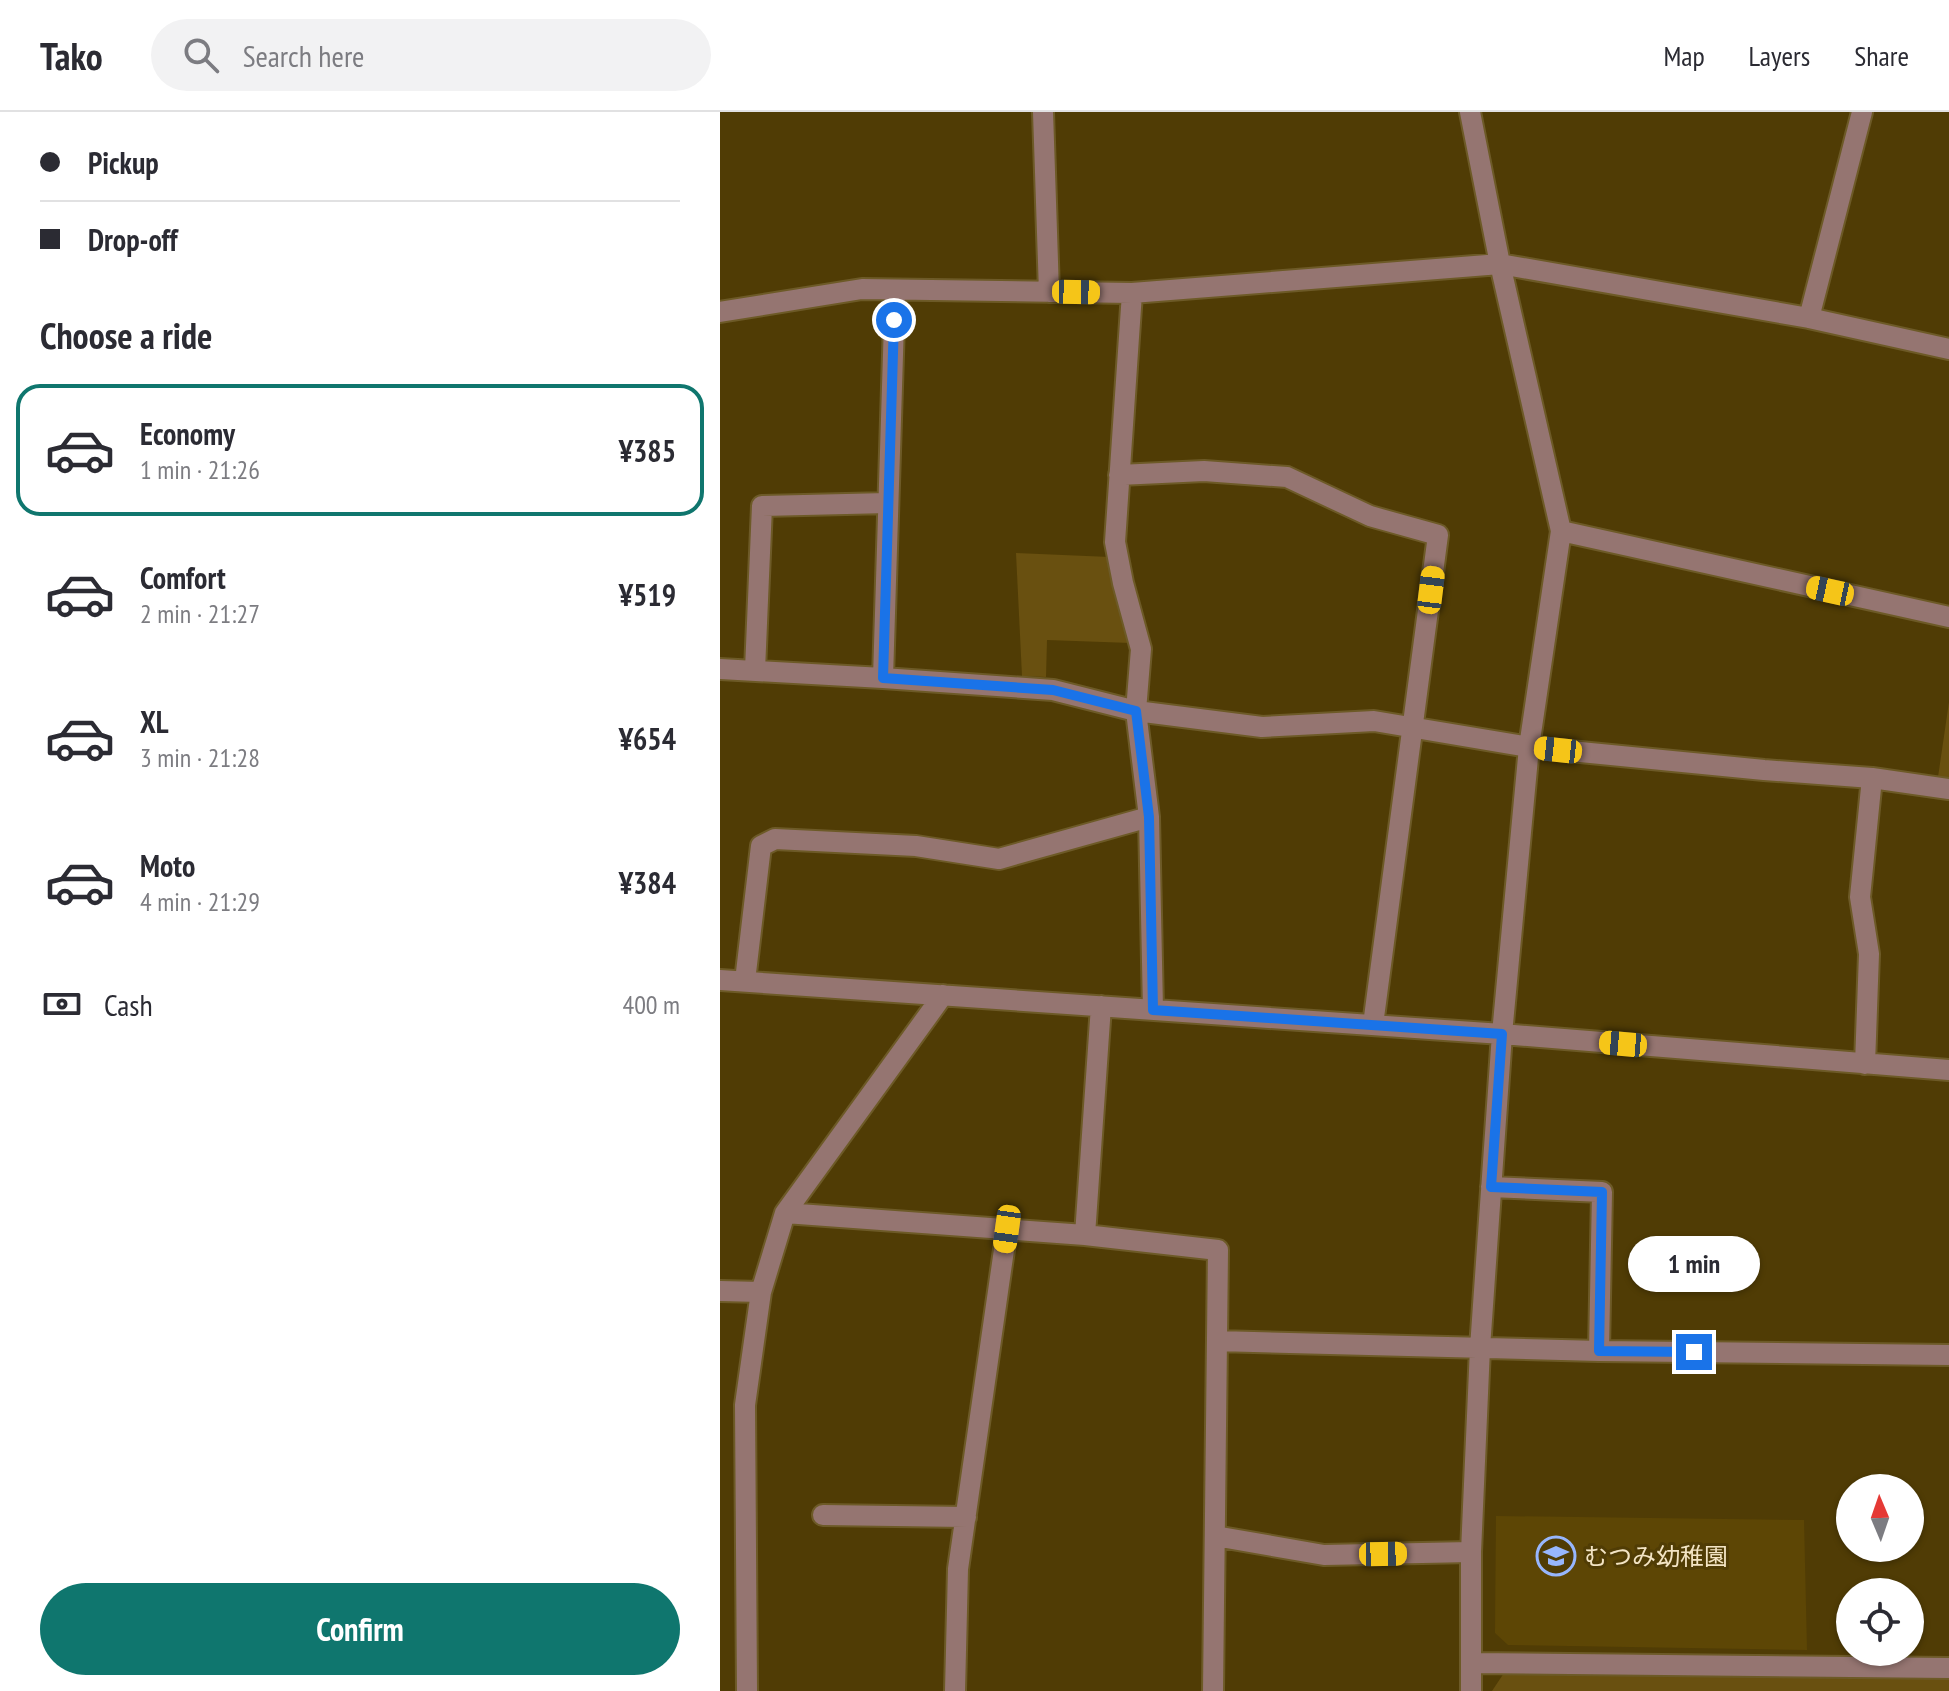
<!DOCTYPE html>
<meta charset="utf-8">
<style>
body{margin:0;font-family:"PT Sans Narrow","Noto Sans JP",sans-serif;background:#f2f2f3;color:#2b2b33;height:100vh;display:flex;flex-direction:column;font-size:30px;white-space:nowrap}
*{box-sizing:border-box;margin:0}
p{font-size:26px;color:#7c7c81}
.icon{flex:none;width:44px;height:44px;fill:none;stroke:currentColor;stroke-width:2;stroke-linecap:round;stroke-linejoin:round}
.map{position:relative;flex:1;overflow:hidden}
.sheet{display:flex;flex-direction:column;background:#fff;width:720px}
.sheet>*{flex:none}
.guide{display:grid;align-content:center;height:176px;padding:0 40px;background:#fff}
.needle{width:52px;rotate:358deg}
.fabs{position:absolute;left:1116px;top:1362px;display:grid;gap:16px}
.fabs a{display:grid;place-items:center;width:88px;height:88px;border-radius:50%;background:#fff;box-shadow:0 2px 6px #0004;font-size:40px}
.end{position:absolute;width:36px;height:36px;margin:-18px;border:10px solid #1a73e8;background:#fff;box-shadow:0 0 0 4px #fff}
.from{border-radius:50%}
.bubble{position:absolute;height:56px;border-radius:28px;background:#fff;box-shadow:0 2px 6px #0004;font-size:26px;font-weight:700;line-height:56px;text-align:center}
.car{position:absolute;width:24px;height:48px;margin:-24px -12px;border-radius:10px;box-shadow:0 0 6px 2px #0007;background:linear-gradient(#f5c518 24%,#345 0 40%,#f5c518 0 76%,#345 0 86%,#f5c518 0)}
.guide b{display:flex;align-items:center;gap:28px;height:76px;font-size:30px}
.guide b+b{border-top:2px solid #e1e1e2}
.guide i{width:20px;height:20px;background:#2b2b33}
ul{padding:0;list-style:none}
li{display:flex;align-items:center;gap:24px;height:132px;margin:0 16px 12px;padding:0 24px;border:4px solid transparent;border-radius:24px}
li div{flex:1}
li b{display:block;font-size:30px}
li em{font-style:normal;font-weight:700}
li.on{border-color:#0f766e}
li>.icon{width:72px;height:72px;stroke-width:1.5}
h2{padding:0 40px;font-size:36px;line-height:96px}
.pay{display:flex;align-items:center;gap:20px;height:88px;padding:0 40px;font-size:30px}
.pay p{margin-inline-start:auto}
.action{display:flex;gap:16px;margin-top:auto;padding:16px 40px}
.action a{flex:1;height:92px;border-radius:48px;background:#0f766e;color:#fff;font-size:32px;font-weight:700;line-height:92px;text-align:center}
header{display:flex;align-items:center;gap:48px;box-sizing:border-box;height:112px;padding:0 40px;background:#fff;border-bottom:2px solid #e1e1e2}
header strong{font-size:38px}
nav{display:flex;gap:44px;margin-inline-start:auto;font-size:28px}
.search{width:560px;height:72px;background:#f2f2f3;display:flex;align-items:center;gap:20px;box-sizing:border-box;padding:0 28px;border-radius:44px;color:#7c7c81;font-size:30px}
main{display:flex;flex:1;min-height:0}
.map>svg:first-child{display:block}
.built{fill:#5d4605}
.green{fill:#695010}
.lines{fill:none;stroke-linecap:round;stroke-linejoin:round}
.minor-casing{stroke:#6d5a27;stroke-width:24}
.minor{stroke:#957571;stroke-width:20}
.route{stroke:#1a73e8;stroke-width:10}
.labels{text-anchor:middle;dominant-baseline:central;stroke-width:6;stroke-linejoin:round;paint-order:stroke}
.poi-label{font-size:24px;fill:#f3e4c4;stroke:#503c05;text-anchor:start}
</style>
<header>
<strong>Tako</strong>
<div class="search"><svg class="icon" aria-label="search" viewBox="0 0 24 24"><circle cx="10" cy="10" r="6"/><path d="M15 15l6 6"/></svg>Search here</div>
<nav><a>Map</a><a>Layers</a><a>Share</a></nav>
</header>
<main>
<section class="sheet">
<div class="guide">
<b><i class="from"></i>Pickup</b>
<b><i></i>Drop-off</b>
</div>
<h2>Choose a ride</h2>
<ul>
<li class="on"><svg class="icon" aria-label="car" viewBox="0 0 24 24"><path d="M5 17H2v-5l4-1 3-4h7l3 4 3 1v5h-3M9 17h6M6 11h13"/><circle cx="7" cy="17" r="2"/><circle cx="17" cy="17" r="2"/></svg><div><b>Economy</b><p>1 min · 21:26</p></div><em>¥385</em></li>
<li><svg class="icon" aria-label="car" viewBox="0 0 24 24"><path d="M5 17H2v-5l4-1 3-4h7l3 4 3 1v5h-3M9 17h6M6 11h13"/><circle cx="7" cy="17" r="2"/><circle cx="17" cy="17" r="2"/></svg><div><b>Comfort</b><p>2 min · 21:27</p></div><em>¥519</em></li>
<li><svg class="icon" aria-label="car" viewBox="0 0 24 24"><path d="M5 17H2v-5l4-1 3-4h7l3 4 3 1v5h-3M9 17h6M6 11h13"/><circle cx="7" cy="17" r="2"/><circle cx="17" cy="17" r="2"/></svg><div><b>XL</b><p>3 min · 21:28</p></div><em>¥654</em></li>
<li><svg class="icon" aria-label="car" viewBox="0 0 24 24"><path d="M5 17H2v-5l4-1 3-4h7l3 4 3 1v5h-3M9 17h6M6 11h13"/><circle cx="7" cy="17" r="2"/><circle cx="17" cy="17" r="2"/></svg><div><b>Moto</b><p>4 min · 21:29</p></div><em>¥384</em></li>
</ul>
<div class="pay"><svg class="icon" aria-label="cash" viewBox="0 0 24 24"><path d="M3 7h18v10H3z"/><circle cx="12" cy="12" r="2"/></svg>Cash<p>400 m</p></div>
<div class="action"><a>Confirm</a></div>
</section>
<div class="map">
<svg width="1229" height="1579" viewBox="0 0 1229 1579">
<rect width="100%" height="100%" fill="#503c05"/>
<path class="built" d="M776,1404L1084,1408L1087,1538L788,1533L775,1521Z"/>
<path class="green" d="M296,441L390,445L411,531L327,528L326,565L302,564Z
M1229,590V667L1218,665Z
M784,1561L1229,1567V1579H772Z"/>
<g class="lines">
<defs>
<path id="minor" d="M323,0L329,180
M750,0L780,152L841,419L809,635L782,922L760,1236L751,1440V1579
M412,181L395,430L403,471L421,537L416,599L429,705L433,898
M0,200L142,177L412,181L780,152L1089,206L1229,237
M1089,206L1142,0
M399,363L484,359L567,365L650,404L718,423L653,913
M841,419L1229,505
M0,557L163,566L333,578L416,599L542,615L654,609L809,635L1044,658L1152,666L1229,677
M35,558L42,394L168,391
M163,566L175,178
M0,868L782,922L1229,958
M25,869L41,734L55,727L196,734L279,747L429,705
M1145,952L1149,842L1140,785L1152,666
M771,1075L882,1080L879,1239
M65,1101L365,1123L498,1138L493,1579
M365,1123L381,894
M0,1179L41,1180
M497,1229L879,1239L1229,1243
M103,1403L246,1405
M495,1424L604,1443L751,1440
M752,1551L1229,1556
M27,1579L25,1293L41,1180L65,1101L223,883
M235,1579L238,1457L287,1117"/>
</defs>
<use href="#minor" class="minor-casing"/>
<use href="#minor" class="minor"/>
</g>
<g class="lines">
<path class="route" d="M174,208L163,566L333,578L416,599L429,705L433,898L782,922L771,1075L882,1080L879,1239L974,1240"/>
</g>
<defs>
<symbol id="school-ring" viewBox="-11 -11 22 22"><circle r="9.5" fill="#503c05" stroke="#97b6fd" stroke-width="1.5"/><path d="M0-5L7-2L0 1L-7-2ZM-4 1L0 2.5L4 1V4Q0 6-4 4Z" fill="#97b6fd"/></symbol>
</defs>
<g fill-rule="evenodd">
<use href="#school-ring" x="814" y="1422" width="44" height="44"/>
</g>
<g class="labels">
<g class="poi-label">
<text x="864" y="1444">むつみ幼稚園</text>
</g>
</g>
</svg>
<div class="fabs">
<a><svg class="needle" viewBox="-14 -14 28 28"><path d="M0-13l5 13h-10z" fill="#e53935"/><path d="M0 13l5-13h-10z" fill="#7c7c81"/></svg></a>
<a><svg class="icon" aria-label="locate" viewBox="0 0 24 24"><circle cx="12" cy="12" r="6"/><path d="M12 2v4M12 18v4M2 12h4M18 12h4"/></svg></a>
</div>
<i class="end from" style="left:174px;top:208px"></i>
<i class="end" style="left:974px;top:1240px"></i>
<div class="bubble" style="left:908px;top:1124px;width:132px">1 min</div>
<i class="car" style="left:356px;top:180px;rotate:91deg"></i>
<i class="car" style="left:711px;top:478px;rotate:7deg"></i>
<i class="car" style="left:1110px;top:479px;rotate:282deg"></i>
<i class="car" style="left:838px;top:638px;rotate:276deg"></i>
<i class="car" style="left:903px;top:932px;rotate:275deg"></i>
<i class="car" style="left:287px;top:1117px;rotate:188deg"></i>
<i class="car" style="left:663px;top:1442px;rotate:89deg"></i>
</div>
</main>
